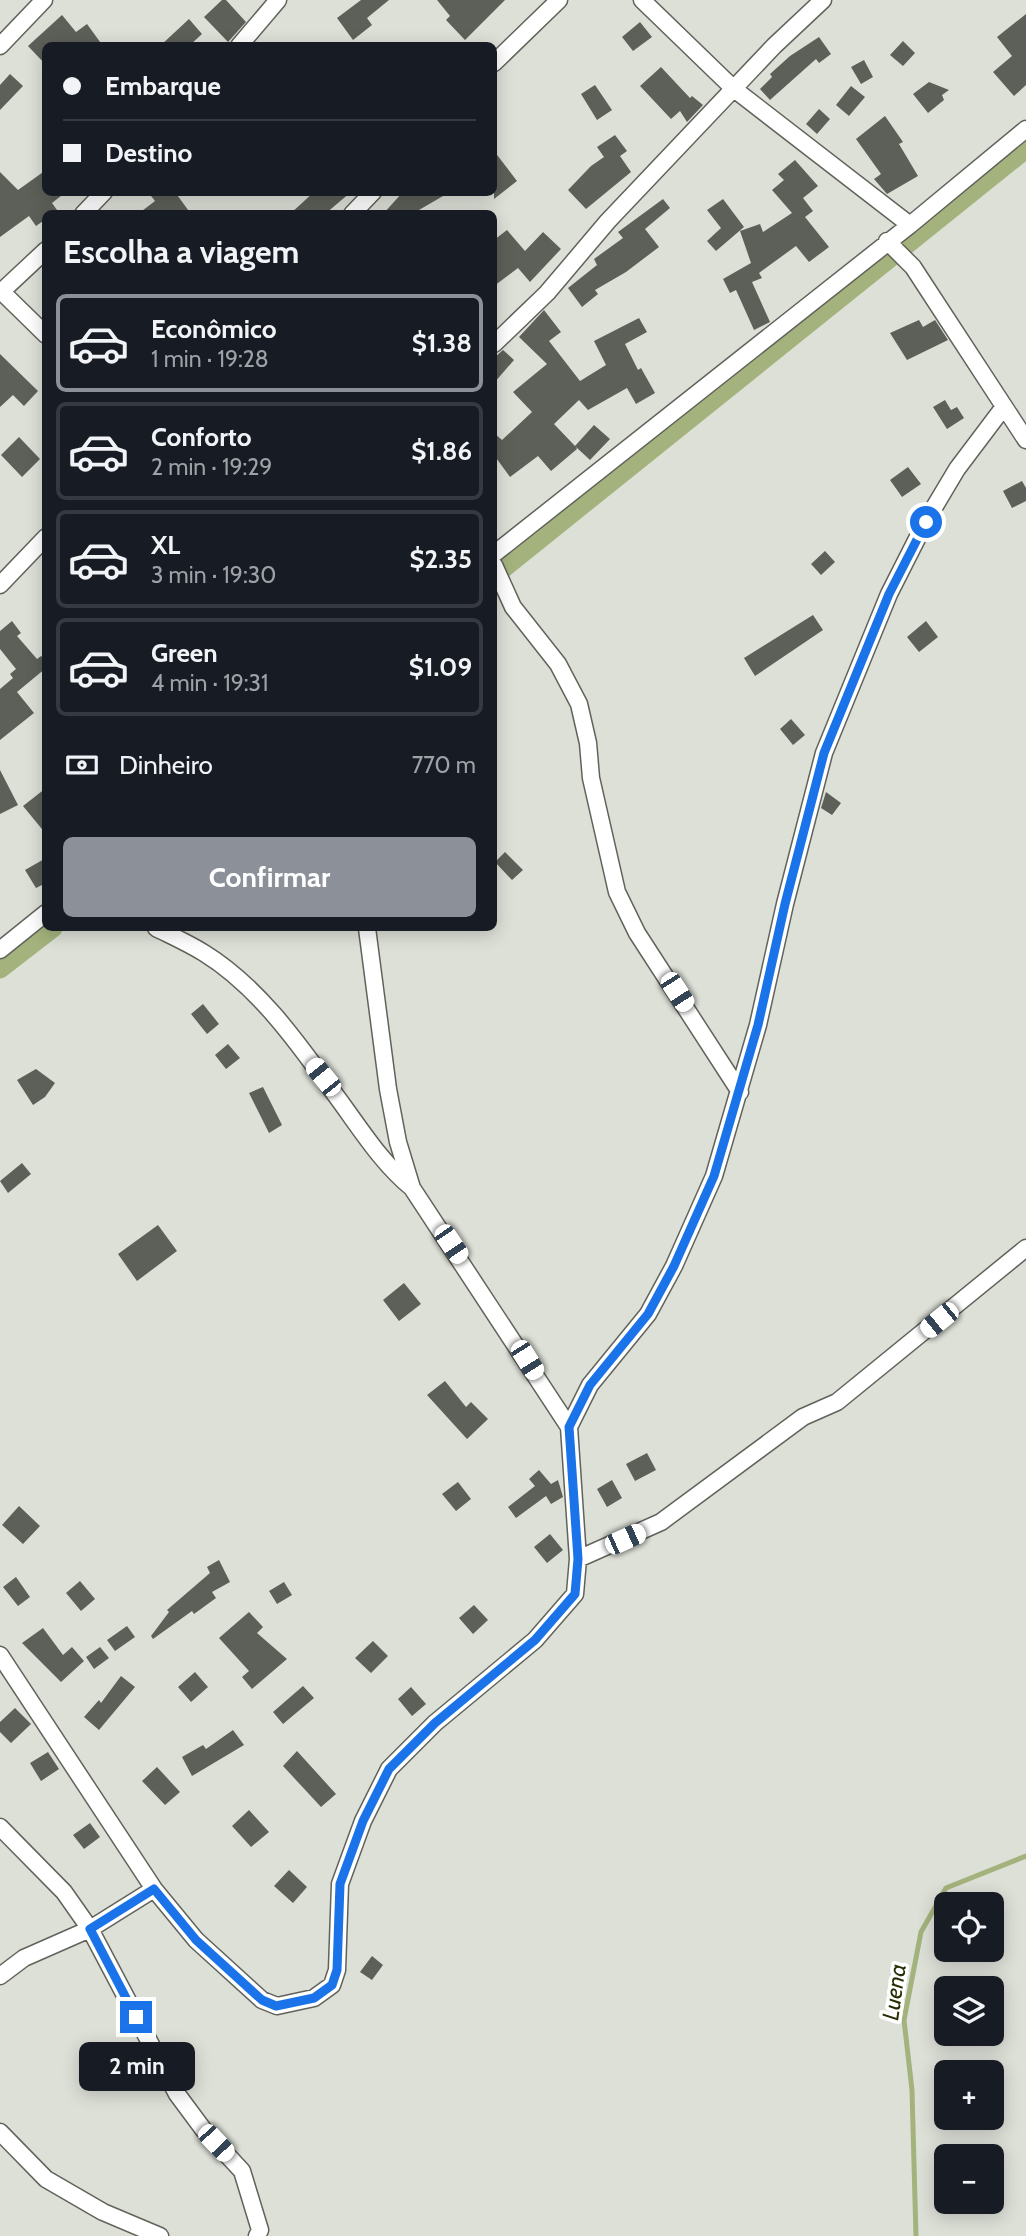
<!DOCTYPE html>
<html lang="pt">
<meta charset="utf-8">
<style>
body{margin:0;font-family:Cabin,sans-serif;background:#242831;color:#f1f3f6;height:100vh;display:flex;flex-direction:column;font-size:26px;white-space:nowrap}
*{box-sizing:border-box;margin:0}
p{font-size:23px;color:#9ea1a6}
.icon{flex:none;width:38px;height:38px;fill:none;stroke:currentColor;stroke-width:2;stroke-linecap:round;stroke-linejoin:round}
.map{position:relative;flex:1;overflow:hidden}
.side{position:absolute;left:42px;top:210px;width:455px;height:721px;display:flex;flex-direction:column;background:#171b24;border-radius:10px;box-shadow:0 4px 18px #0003}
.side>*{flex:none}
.top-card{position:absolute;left:42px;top:42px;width:455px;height:154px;border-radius:10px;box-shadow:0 4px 18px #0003;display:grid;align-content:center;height:154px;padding:0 21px;background:#171b24}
.tools{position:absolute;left:934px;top:1892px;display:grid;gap:14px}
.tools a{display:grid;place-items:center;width:70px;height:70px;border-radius:10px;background:#171b24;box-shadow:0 4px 18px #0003;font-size:35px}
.end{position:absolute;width:32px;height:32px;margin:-16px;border:9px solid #1a73e8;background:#fff;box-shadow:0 0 0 4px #fff}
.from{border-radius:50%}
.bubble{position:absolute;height:49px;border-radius:10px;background:#171b24;box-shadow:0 4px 18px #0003;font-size:23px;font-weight:700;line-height:49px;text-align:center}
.car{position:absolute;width:21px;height:42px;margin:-21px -10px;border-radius:9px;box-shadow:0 0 5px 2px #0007;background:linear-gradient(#fff 24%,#345 0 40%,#fff 0 76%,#345 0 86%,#fff 0)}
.top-card b{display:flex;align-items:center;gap:24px;height:66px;font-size:26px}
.top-card b+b{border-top:2px solid #363941}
.top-card i{width:18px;height:18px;background:#f1f3f6}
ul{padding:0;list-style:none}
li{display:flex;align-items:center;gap:21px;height:98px;margin:0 14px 10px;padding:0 7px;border:4px solid #363941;border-radius:10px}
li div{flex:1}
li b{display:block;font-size:26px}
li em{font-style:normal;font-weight:700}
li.on{border-color:#8c9099}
li>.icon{width:63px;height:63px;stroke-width:1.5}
h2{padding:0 21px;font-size:32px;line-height:84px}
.pay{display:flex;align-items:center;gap:18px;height:77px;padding:0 21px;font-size:26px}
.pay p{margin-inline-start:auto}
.cta{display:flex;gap:14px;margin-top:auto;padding:14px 21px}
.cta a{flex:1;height:80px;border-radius:10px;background:#8c9099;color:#fff;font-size:28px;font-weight:700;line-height:80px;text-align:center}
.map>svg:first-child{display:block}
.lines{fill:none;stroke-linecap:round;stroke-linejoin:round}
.stream{stroke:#a4b37d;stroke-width:5}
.canal{stroke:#a4b37d;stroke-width:19}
.building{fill:#5d6058}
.minor-casing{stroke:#61635b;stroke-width:19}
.minor{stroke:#fff;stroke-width:16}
.route{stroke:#1a73e8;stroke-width:9}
.labels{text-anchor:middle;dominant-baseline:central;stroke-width:7;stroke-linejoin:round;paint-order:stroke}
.water-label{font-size:23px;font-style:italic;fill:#262f04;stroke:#fff}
</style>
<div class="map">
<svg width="1026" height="2236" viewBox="0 0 1026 2236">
<rect width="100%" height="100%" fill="#dde0d7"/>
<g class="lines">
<path class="stream" d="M916,2236L912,2090L904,2020L921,1932L946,1888L1026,1856"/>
<path class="canal" d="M494,576L1026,149
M0,969L53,928"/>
</g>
<path class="building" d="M222,0H226L246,22L228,42L204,17Z
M361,0H389L367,18L372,25L353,40L337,18Z
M437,0H505L465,40L446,20L450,16Z
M1026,14V85L1014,96L993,72L1012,56L997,37Z
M62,15L76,32L87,24L103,46H46V65L28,46Z
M189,19L202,34L189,46H160Z
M640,22L652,37L633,51L622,37Z
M819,37L831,54L819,63L816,59L770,100L760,89L772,77L770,74L790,56Z
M903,41L915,53L903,66L890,55Z
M864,60L873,77L861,84L851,67Z
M661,67L690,98L692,96L703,105L687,122L680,111L671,119L640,86Z
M10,74L23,86L0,110V85Z
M929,82L949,90L942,95L944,100L928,113L913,94Z
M595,85L612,110L597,120L581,94Z
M851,86L865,97L849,116L836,105Z
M819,109L830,119L817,134L806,124Z
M885,116L903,142L899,144L918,176L887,194L874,179L881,174L856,139Z
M615,135L627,151L620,156L631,172L586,209L568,190L591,166L604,157L597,147Z
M494,151L517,181L494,199Z
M795,160L818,186L803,198L813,211L805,217L829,247L809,262L796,246L759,273L762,278L752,282L770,322L754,330L736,290L730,293L723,279L751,263L740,231L760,224L763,232L792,213L772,190L784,180L778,174Z
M46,170V192H66L52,203L57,210L46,214V219L36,226L29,216L0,237V172L18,190Z
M148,192H175L191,214H138L155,201Z
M314,192H351L325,214H290Z
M403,192H450L412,214H383Z
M663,199L670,208L645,229L659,247L626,272L595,290L598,294L582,307L568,288L597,265L594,259L623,238L618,232Z
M723,199L744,227L716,251L707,241L721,228L707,210Z
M507,230L525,251L543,232L561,249L530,282L518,268L494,286V240Z
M544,310L561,332L549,341L580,381L606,365L594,341L639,318L647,332L625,344L638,370L641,368L655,393L636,404L627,388L588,410L579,400L554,424L575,446L594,425L610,439L590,460L576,447L577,449L551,471L538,456L510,477L494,455V433L502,440L532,412L513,392L547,364L519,337Z
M919,320L923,327L935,320L948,340L907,360L890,333Z
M503,350L514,360L494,383V358Z
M0,354L38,391L24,406L13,395L0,407Z
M945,400L951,410L957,407L964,418L947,429L933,407Z
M19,437L40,459L22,477L1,455Z
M908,467L921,484L902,497L890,480Z
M1022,481L1026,488V501L1012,508L1003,491Z
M825,551L835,562L821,575L811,564Z
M813,615L823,630L755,676L744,658Z
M12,621L21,633L17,636L37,659L41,656L46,661V668L17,692L34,713L0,740V689L13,678L10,674L16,669L0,649V631Z
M926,621L938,637L919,652L907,637Z
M791,719L805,735L793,745L780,729Z
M0,770L18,805L0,814Z
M46,788V834L23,806Z
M826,792L841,803L832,815L821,808Z
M505,852L523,870L512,880L495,862Z
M46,858V883L36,888L25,870Z
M203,1004L219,1024L207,1034L191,1014Z
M228,1044L240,1058L226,1069L215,1055Z
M36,1069L55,1083L45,1097L33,1105L17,1080Z
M263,1087L282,1125L269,1133L249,1093Z
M22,1163L31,1174L8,1193L0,1181Z
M158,1225L177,1251L137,1281L118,1254Z
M404,1283L421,1304L399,1321L383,1300Z
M445,1381L466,1407L471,1402L488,1419L467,1439L427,1395Z
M647,1453L656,1470L635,1481L626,1464Z
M539,1470L551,1484L558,1480L563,1497L551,1504L546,1496L516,1518L508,1507L535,1486L529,1479Z
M612,1480L622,1498L607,1507L597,1489Z
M458,1482L471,1499L456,1511L442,1494Z
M19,1506L40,1526L23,1544L2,1525Z
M550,1534L563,1550L547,1563L534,1547Z
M219,1560L230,1582L212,1592L216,1598L194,1614L192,1611L153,1639L151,1636L169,1612L167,1610L210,1573L207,1567Z
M16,1577L30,1597L18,1606L3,1587Z
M80,1581L95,1599L81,1611L66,1593Z
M284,1582L292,1595L277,1604L269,1591Z
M474,1605L488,1620L473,1634L459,1618Z
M249,1612L263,1627L257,1633L287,1659L252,1689L242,1677L249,1671L219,1638Z
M127,1626L135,1637L115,1651L107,1640Z
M43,1628L63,1655L72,1647L84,1661L61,1682L22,1643Z
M373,1641L388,1656L371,1673L355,1658Z
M100,1647L109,1658L94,1669L86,1657Z
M195,1672L208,1687L191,1702L178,1687Z
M121,1676L135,1687L99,1730L84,1717L99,1700L101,1703Z
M303,1686L314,1698L283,1724L273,1712Z
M411,1687L426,1704L412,1716L398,1699Z
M15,1708L31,1724L11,1743L0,1732V1722Z
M233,1730L244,1745L192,1776L182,1757L203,1745L206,1749Z
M297,1751L336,1794L321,1807L283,1766Z
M48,1752L59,1769L41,1781L30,1763Z
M157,1767L180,1792L165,1805L142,1781Z
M249,1810L269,1832L251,1847L232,1826Z
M90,1823L100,1837L84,1849L73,1835Z
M289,1870L307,1887L293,1903L274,1886Z
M372,1956L383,1965L372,1980L360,1972Z"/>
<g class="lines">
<defs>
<path id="minor" d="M642,0L734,89L910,225L1026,129
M0,46L44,0
M239,46L278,0
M494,63L559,0
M83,214L104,192
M352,214L373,192
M887,241L913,267L1026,440
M0,290L46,335
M0,293L46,250
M494,344L547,293L608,221L774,46L823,0
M494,554L910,225
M494,565L513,607L558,664L579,704L588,743L591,778L617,892L637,933L740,1092
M0,585L46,537
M156,928C172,936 188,943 204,953C256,985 296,1040 331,1089C357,1123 379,1161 412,1188
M0,950L46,913
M569,1427L590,1385L648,1314L674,1266L714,1176L758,1025L785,904L824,753L889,594L926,521L957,469L1003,408
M578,1559L661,1522L803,1417L837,1402L1026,1248
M0,1655L154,1889L196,1940L262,2000L277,2006L314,1998L332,1985L337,1970L340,1884L363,1821L389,1769L435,1723L535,1640L575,1594L578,1559L569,1427L412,1188L398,1142L388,1089L367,928
M0,1827L64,1892L90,1929L177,2094L203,2129L242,2171L260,2230L257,2236
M0,1976L24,1958L90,1929L154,1889
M0,2132L46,2179L103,2212L160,2236"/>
</defs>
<use href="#minor" class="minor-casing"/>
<use href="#minor" class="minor"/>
</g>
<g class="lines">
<path class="route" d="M136,2017L90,1929L154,1889L196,1940L262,2000L276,2006L314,1998L332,1985L337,1970L340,1884L363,1821L389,1769L435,1723L535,1640L575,1594L578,1559L569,1427L590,1385L648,1314L674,1266L714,1176L758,1025L785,904L824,753L889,594L926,522"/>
</g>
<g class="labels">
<g class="water-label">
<text transform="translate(894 1992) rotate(-82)">Luena</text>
</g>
</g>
</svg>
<div class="tools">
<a><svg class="icon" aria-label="locate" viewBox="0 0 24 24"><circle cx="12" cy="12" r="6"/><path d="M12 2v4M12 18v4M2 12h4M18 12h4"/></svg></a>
<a><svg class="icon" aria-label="layers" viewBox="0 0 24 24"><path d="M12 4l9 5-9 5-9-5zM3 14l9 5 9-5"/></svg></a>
<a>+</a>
<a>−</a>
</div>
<i class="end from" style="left:926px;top:522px"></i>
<i class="end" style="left:136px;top:2017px"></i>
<div class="bubble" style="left:79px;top:2042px;width:116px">2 min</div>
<i class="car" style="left:677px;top:992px;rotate:147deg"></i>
<i class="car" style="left:323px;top:1077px;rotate:321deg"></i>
<i class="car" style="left:451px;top:1244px;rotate:146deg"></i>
<i class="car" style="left:939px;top:1320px;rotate:231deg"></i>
<i class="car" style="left:527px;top:1360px;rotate:148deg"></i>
<i class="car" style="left:625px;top:1539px;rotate:66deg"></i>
<i class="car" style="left:216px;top:2143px;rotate:137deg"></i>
<div class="top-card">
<b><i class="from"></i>Embarque</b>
<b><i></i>Destino</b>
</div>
<section class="side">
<h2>Escolha a viagem</h2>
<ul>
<li class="on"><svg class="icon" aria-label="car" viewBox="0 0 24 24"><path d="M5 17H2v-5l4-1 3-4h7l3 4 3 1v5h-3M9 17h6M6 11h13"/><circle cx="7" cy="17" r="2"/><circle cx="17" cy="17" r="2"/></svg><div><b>Econômico</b><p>1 min · 19:28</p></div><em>$1.38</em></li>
<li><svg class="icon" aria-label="car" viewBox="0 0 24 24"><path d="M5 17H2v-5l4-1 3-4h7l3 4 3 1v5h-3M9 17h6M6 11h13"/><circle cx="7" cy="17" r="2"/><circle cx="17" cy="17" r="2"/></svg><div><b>Conforto</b><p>2 min · 19:29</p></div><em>$1.86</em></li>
<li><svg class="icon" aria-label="car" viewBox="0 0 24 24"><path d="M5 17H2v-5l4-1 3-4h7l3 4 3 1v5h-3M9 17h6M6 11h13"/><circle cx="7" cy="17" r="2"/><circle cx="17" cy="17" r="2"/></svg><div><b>XL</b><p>3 min · 19:30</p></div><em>$2.35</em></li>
<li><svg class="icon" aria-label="car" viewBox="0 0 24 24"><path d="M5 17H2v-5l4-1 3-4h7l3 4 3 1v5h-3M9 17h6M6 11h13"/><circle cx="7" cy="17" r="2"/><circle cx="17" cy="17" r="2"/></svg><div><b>Green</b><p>4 min · 19:31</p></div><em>$1.09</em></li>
</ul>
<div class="pay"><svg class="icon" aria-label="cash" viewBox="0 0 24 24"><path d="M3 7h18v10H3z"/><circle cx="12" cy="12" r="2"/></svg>Dinheiro<p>770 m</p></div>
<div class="cta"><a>Confirmar</a></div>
</section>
</div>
